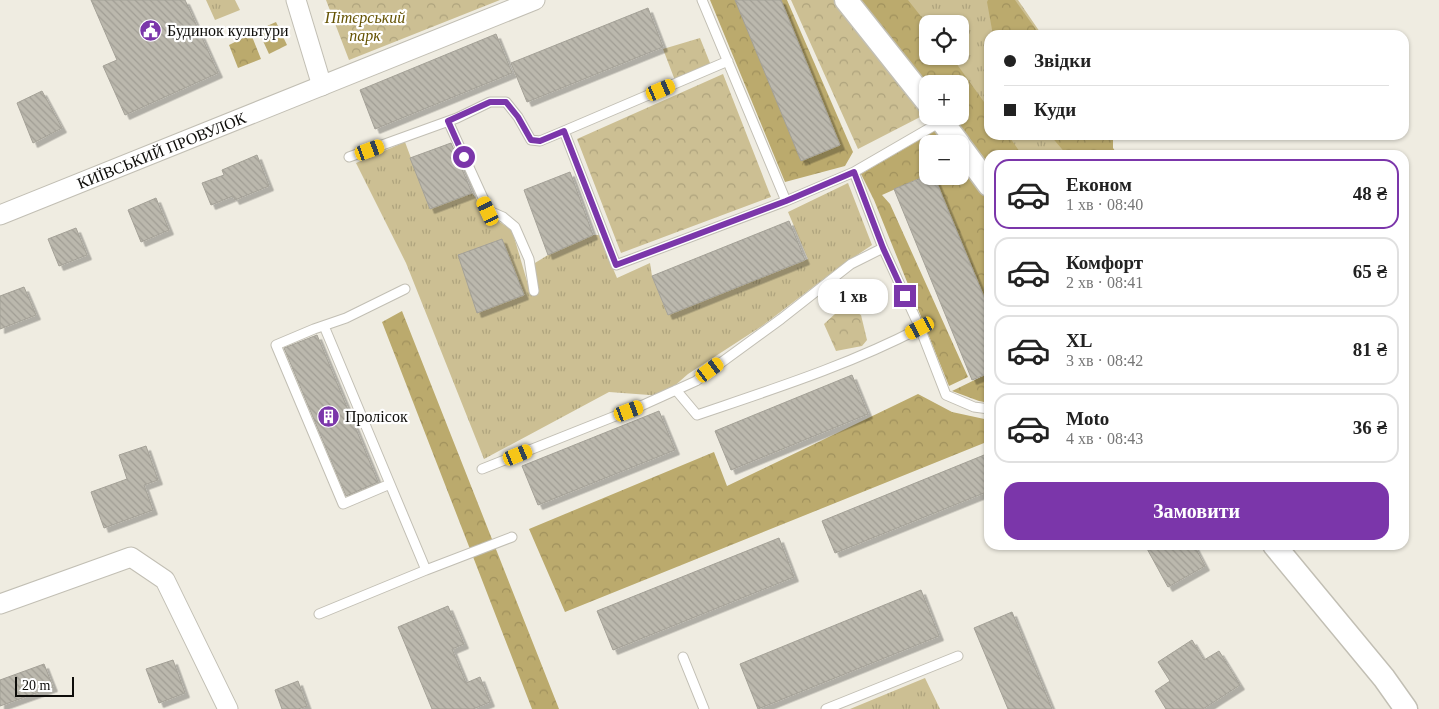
<!DOCTYPE html>
<html lang="uk">
<meta charset="utf-8">
<style>
body{margin:0;font-family:Georgia,serif;background:#f2f2f2;color:#222;height:100vh;display:flex;flex-direction:column;font-size:19px;white-space:nowrap}
*{box-sizing:border-box;margin:0}
p{font-size:16px;color:#767676}
.icon{flex:none;width:28px;height:28px;fill:none;stroke:currentColor;stroke-width:2;stroke-linecap:round;stroke-linejoin:round}
.map{position:relative;flex:1;overflow:hidden}
.sheet{position:absolute;left:984px;top:150px;width:425px;height:400px;display:flex;flex-direction:column;background:#fff;border-radius:15px;box-shadow:0 1px 4px #0004}
.sheet>*{flex:none}
.hud{position:absolute;left:984px;top:30px;width:425px;height:110px;border-radius:15px;box-shadow:0 1px 4px #0004;display:grid;align-content:center;height:110px;padding:0 20px;background:#fff}
.fabs{position:absolute;left:919px;top:15px;display:grid;gap:10px}
.fabs a{display:grid;place-items:center;width:50px;height:50px;border-radius:10px;background:#fff;box-shadow:0 1px 4px #0004;font-size:25px}
.scale{position:absolute;left:15px;bottom:12px;width:59px;box-sizing:border-box;padding-left:5px;border:2px solid #0e0d0a;border-top:0;font-size:14px;line-height:18px;white-space:nowrap;color:#0e0d0a;-webkit-text-stroke:4px #fff;paint-order:stroke}
.end{position:absolute;width:22px;height:22px;margin:-11px;border:6px solid #7b36aa;background:#fff;box-shadow:0 0 0 2px #fff}
.from{border-radius:50%}
.bubble{position:absolute;height:35px;border-radius:15px;background:#fff;box-shadow:0 1px 4px #0004;font-size:16px;font-weight:700;line-height:35px;text-align:center}
.car{position:absolute;width:15px;height:30px;margin:-15px -8px;border-radius:6px;box-shadow:0 0 4px 1px #0007;background:linear-gradient(#f5c518 24%,#345 0 40%,#f5c518 0 76%,#345 0 86%,#f5c518 0)}
.hud b{display:flex;align-items:center;gap:18px;height:48px;font-size:19px}
.hud b+b{border-top:1px solid #e0e0e0}
.hud i{width:12px;height:12px;background:#222}
ul{padding:9px 0 0;list-style:none}
li{display:flex;align-items:center;gap:15px;height:70px;margin:0 10px 8px;padding:0 10px;border:2px solid #e0e0e0;border-radius:15px}
li div{flex:1}
li b{display:block;font-size:19px}
li em{font-style:normal;font-weight:700}
li.current{border-color:#7b36aa}
li>.icon{width:45px;height:45px;stroke-width:1.5}
.button{display:flex;gap:10px;margin-top:auto;padding:10px 20px}
.button a{flex:1;height:58px;border-radius:15px;background:#7b36aa;color:#fff;font-size:20px;font-weight:700;line-height:58px;text-align:center}
.map>svg:first-child{display:block}
.grass{fill:url(#grass-tufts);fill-rule:evenodd}
.forest{fill:url(#forest-crowns)}
.park{fill:url(#park-crowns)}
.building{fill:url(#building-back-hatch);stroke:#a4a197;filter:url(#shadow)}
.lines{fill:none;stroke-linecap:round;stroke-linejoin:round}
.service-casing{stroke:#c2bfb4;stroke-width:11}
.minor-casing{stroke:#c2bfb4;stroke-width:21}
.tertiary-casing{stroke:#c2bfb4;stroke-width:25}
.service{stroke:#fff;stroke-width:9}
.minor{stroke:#fff;stroke-width:19}
.tertiary{stroke:#fff;stroke-width:22}
.route{stroke:#7b36aa;stroke-width:6}
.labels{text-anchor:middle;dominant-baseline:central;stroke-width:4.5;stroke-linejoin:round;paint-order:stroke}
.park-label{font-size:16px;font-style:italic;fill:#655303;stroke:#fff}
.poi-label{font-size:16px;fill:#0e0d0a;stroke:#fff;text-anchor:start}
.street-label{font-size:16px;fill:#0e0d0a;stroke:#fff}
</style>
<div class="map">
<svg width="1439" height="709" viewBox="0 0 1439 709">
<defs>
<pattern id="grass-tufts" width="24" height="20" patternUnits="userSpaceOnUse" patternTransform="scale(1.25)"><rect width="24" height="20" fill="#ccbf93"/><path d="M3 7l-1-3M5 7V3M7 7l1-3M15 17l-1-3M17 17v-4M19 17l1-3" fill="none" stroke="#aea37d"/></pattern>
<pattern id="forest-crowns" width="20" height="18" patternUnits="userSpaceOnUse" patternTransform="scale(1.25)"><rect width="20" height="18" fill="#bbaa6d"/><path d="M2 6a3 3 0 1 1 6 0M12 15a3 3 0 1 1 6 0" fill="none" stroke="#a0915d"/></pattern>
<pattern id="park-crowns" width="20" height="18" patternUnits="userSpaceOnUse" patternTransform="scale(1.25)"><rect width="20" height="18" fill="#ccbf93"/><path d="M2 6a3 3 0 1 1 6 0M12 15a3 3 0 1 1 6 0" fill="none" stroke="#aea37d"/></pattern>
<pattern id="building-back-hatch" width="6" height="6" patternUnits="userSpaceOnUse" patternTransform="scale(1.25)"><rect width="6" height="6" fill="#bbb8ad"/><path d="M-1 5l2 2M0 0l6 6M5-1l2 2" fill="none" stroke="#a09d94"/></pattern>
<filter id="shadow"><feDropShadow dx="4.5" dy="4.5" stdDeviation="0" flood-color="#0004"/></filter>
</defs>
<rect width="100%" height="100%" fill="#efece1"/>
<path class="grass" d="M206,0H235L240,10L215,20Z
M861,0H1018L1042,35H989V135H1111L1113,138L1101,155H989V164L951,116H960V84H928ZM928,24H960V56H928Z
M405,142L430,209L472,193L489,215L512,230L529,288L530,266L548,255L593,235H599L617,278L650,263L652,276L668,315L808,259L788,212L848,183L872,245L838,268L762,326L688,374L663,396L609,392L484,459L406,263L356,163Z
M925,678L940,709H850Z"/>
<path class="forest" d="M710,0H787L853,152L845,166L785,182Z
M859,0H908L927,24L928,56H951L989,109V135H1008L1022,155H989V164L951,116H960V84H928L927,86Z
M988,0H1015L1040,35H993L987,2Z
M276,22L287,45L269,54L258,30Z
M251,34L261,59L238,68L229,45Z
M938,129L950,144H928L927,175L882,195L890,204L968,377L949,386L874,200L861,174Z
M1050,135H1111L1113,138V148L1118,155H1067Z
M960,158L989,196V309L934,176H960Z
M402,311L559,709H532L382,322Z
M989,373V403L979,401L952,391Z
M918,394L952,412L989,420V441L565,612L529,529L714,452L727,486Z"/>
<path class="park" d="M326,0H500L349,60Z
M791,0H837L926,114L858,149Z
M700,38L712,68L676,83L663,49Z
M723,74L771,197L621,253L577,139Z
M849,308L861,315L867,340L862,346L836,351L824,324L836,313Z"/>
<path class="building" d="M91,0H185L218,73L125,115L103,66L117,60Z
M735,0H781L840,145L801,161Z
M648,8L663,47L527,102L511,63Z
M496,34L512,73L375,129L360,90Z
M42,91L62,128L33,143L17,103Z
M451,143L472,193L430,209L410,158Z
M257,155L269,186L235,200L233,196L211,205L202,183L224,175L222,170Z
M570,172L593,235L548,255L524,190Z
M926,176H934L989,309V373L972,380L894,189Z
M156,198L169,230L141,242L128,210Z
M789,221L805,260L668,315L652,276Z
M76,228L87,255L59,266L48,239Z
M502,239L524,295L477,313L458,255Z
M24,287L36,315L0,329V296Z
M317,335L378,482L346,496L284,348Z
M852,375L868,414L731,470L715,431Z
M659,411L675,450L538,505L522,466Z
M146,446L158,480L144,485L153,510L104,528L91,492L127,479L119,455Z
M989,453V491L835,553L822,521Z
M779,538L794,577L613,650L597,611Z
M1145,545H1194L1205,566L1168,587Z
M921,590L939,636L758,709L740,664Z
M448,606L464,644L452,649L466,683L480,677L490,702L473,709H432L398,627Z
M1012,612L1052,709H1008L974,628Z
M1192,640L1204,660L1219,651L1240,685L1203,709H1166L1155,691L1170,681L1158,662Z
M173,660L185,693L159,703L146,669Z
M44,664L53,687L0,706V680Z
M298,681L307,706L298,709H282L275,690Z"/>
<g class="lines">
<defs>
<path id="service" d="M702,0L786,201L616,265L564,131L728,61
M448,121L489,211L503,217L515,227L529,259L534,291
M349,157L457,118L490,102H506L518,117L531,140L540,141L564,131
M786,201L854,172
M405,289L346,318L314,329L276,345L343,504L390,484L426,570L512,537
M324,326L390,484
M920,328L946,395L974,407L989,409
M676,390L697,415C773,389 849,365 920,328L883,248
M482,469L643,405L696,381L781,319L851,264L883,248L854,172L942,121
M319,614L426,570
M683,657L704,709
M826,709L958,656"/>
<g id="minor">
<path d="M296,0L322,86"/>
<path id="s1" d="M0,215L535,0"/>
<path d="M0,604L131,557L165,580L228,709"/>
</g>
<path id="tertiary" d="M846,0L928,103
M938,116L959,144
M960,146L989,185
M1274,545L1384,678L1406,709"/>
</defs>
<use href="#service" class="service-casing"/>
<use href="#minor" class="minor-casing"/>
<use href="#tertiary" class="tertiary-casing"/>
<use href="#service" class="service"/>
<use href="#minor" class="minor"/>
<use href="#tertiary" class="tertiary"/>
</g>
<g class="lines">
<path class="route" d="M464,157L448,121L490,102H506L518,117L531,140L540,141L564,131L616,265L786,201L854,172L883,248L905,296"/>
</g>
<defs>
<symbol id="civic-disc" viewBox="-11 -11 22 22"><circle r="9.5" fill="#7b36aa" stroke="#fff"/><path d="M-.6-6.5H3V-4.5H.6V-3L4-1V1h2V6H-6V1h2V-1L-.6-3ZM-1.2 2.5V6h2.4V2.5Z" fill="#fff"/></symbol>
<symbol id="building-disc" viewBox="-11 -11 22 22"><circle r="9.5" fill="#7b36aa" stroke="#fff"/><path d="M-4-6H4V6H1V3H-1V6H-4ZM-2.5-4.3h1.7v1.8h-1.7ZM.8-4.3h1.7v1.8H.8ZM-2.5-1h1.7V.8h-1.7ZM.8-1h1.7V.8H.8Z" fill="#fff"/></symbol>
</defs>
<g fill-rule="evenodd">
<use href="#civic-disc" x="138" y="18" width="25" height="25"/>
<use href="#building-disc" x="316" y="404" width="25" height="25"/>
</g>
<g class="labels">
<g class="park-label">
<text x="365" y="17">Пітєрський<tspan x="365" dy="18">парк</tspan></text>
</g>
<g class="poi-label">
<text x="167" y="30">Будинок культури</text>
<text x="345" y="416">Пролісок</text>
</g>
<g class="street-label">
<text stroke="none"><textPath href="#s1" startOffset="174">КИЇВСЬКИЙ ПРОВУЛОК</textPath></text>
</g>
</g>
</svg>
<div class="fabs">
<a><svg class="icon" aria-label="locate" viewBox="0 0 24 24"><circle cx="12" cy="12" r="6"/><path d="M12 2v4M12 18v4M2 12h4M18 12h4"/></svg></a>
<a>+</a>
<a>−</a>
</div>
<div class="scale">20 m</div>
<i class="end from" style="left:464px;top:157px"></i>
<i class="end" style="left:905px;top:296px"></i>
<div class="bubble" style="left:818px;top:279px;width:70px">1 хв</div>
<i class="car" style="left:661px;top:90px;rotate:67deg"></i>
<i class="car" style="left:370px;top:150px;rotate:70deg"></i>
<i class="car" style="left:488px;top:211px;rotate:335deg"></i>
<i class="car" style="left:920px;top:328px;rotate:243deg"></i>
<i class="car" style="left:710px;top:370px;rotate:54deg"></i>
<i class="car" style="left:629px;top:411px;rotate:69deg"></i>
<i class="car" style="left:518px;top:455px;rotate:68deg"></i>
<div class="hud">
<b><i class="from"></i>Звідки</b>
<b><i></i>Куди</b>
</div>
<section class="sheet">
<ul>
<li class="current"><svg class="icon" aria-label="car" viewBox="0 0 24 24"><path d="M5 17H2v-5l4-1 3-4h7l3 4 3 1v5h-3M9 17h6M6 11h13"/><circle cx="7" cy="17" r="2"/><circle cx="17" cy="17" r="2"/></svg><div><b>Економ</b><p>1 хв · 08:40</p></div><em>48 ₴</em></li>
<li><svg class="icon" aria-label="car" viewBox="0 0 24 24"><path d="M5 17H2v-5l4-1 3-4h7l3 4 3 1v5h-3M9 17h6M6 11h13"/><circle cx="7" cy="17" r="2"/><circle cx="17" cy="17" r="2"/></svg><div><b>Комфорт</b><p>2 хв · 08:41</p></div><em>65 ₴</em></li>
<li><svg class="icon" aria-label="car" viewBox="0 0 24 24"><path d="M5 17H2v-5l4-1 3-4h7l3 4 3 1v5h-3M9 17h6M6 11h13"/><circle cx="7" cy="17" r="2"/><circle cx="17" cy="17" r="2"/></svg><div><b>XL</b><p>3 хв · 08:42</p></div><em>81 ₴</em></li>
<li><svg class="icon" aria-label="car" viewBox="0 0 24 24"><path d="M5 17H2v-5l4-1 3-4h7l3 4 3 1v5h-3M9 17h6M6 11h13"/><circle cx="7" cy="17" r="2"/><circle cx="17" cy="17" r="2"/></svg><div><b>Moto</b><p>4 хв · 08:43</p></div><em>36 ₴</em></li>
</ul>
<div class="button"><a>Замовити</a></div>
</section>
</div>
